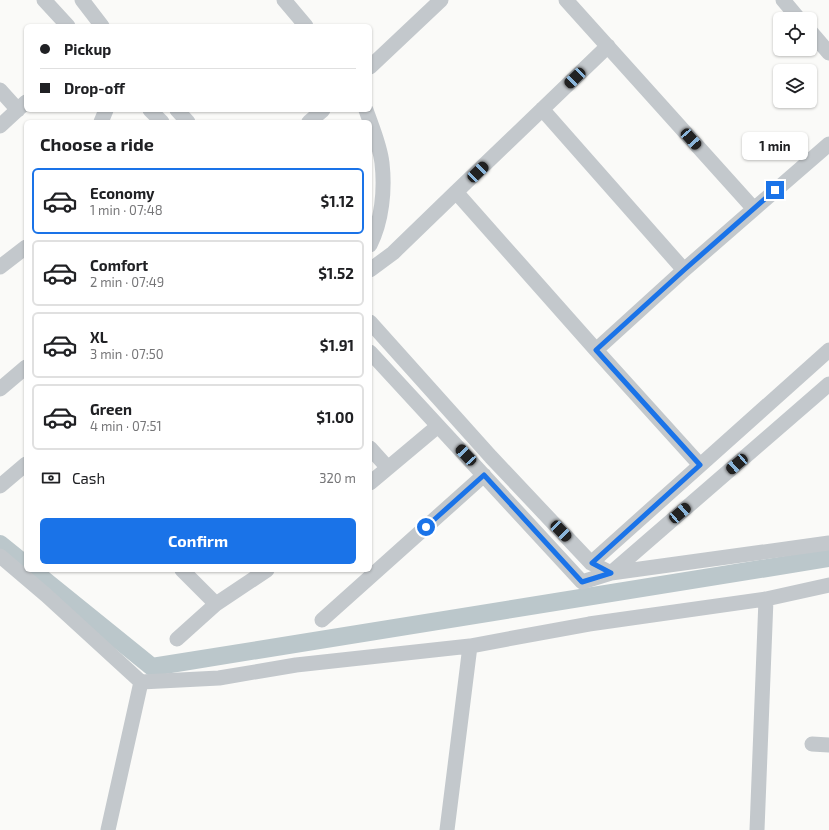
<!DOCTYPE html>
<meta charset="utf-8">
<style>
body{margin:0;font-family:"Exo 2",sans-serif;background:#f2f2f2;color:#202124;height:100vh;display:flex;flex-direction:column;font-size:15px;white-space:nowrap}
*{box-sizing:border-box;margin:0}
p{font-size:13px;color:#757577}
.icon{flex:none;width:22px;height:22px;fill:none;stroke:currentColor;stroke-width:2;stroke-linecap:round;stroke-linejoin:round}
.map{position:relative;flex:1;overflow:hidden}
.side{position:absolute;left:24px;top:120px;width:348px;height:452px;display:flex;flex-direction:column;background:#fff;border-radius:6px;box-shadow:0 1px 3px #0004}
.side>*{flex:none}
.top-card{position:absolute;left:24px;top:24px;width:348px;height:88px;border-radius:6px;box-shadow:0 1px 3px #0004;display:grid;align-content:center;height:88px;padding:0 16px;background:#fff}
.fabs{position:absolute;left:773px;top:12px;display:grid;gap:8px}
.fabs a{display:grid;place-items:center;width:44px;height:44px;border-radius:6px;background:#fff;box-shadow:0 1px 3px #0004;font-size:20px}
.end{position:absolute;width:18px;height:18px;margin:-9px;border:5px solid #1a73e8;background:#fff;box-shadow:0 0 0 2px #fff}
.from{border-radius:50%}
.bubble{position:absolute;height:28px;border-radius:6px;background:#fff;box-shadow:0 1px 3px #0004;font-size:13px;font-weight:700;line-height:28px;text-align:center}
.car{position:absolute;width:12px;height:24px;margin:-12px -6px;border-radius:5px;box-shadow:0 0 3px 1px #0007;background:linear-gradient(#222 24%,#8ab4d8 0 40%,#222 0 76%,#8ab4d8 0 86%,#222 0)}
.top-card b{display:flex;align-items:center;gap:14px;height:38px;font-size:15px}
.top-card b+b{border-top:1px solid #e0e0e0}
.top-card i{width:10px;height:10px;background:#202124}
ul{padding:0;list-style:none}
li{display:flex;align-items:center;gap:12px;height:66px;margin:0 8px 6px;padding:0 8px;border:2px solid #e0e0e0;border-radius:6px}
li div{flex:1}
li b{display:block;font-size:15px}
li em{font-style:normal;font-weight:700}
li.active{border-color:#1a73e8}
li>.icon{width:36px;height:36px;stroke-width:1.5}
h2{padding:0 16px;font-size:18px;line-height:48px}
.pay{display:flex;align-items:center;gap:10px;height:44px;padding:0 16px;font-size:15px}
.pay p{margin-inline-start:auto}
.primary-button{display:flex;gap:8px;margin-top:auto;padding:8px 16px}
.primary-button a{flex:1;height:46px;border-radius:6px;background:#1a73e8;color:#fff;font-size:16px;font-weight:700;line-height:46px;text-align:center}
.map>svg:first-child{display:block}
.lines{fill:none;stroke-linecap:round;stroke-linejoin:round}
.canal{stroke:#bbc7cb;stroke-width:18}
.minor{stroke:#c3c8cc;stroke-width:15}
.route{stroke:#1a73e8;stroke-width:5}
</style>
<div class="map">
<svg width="829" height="830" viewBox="0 0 829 830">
<rect width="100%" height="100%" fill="#fafaf8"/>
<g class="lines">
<path class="canal" d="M0,544L26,565
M32,570L152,667L829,558"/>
<path class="minor" d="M44,0L68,26
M82,0L102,26
M284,0L306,26
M566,0L754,209L829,144
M783,0L799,19
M810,31L829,53
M370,67L441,0
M0,90L18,110
M542,109L684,270
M150,110L162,122
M177,110L188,122
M366,110C372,127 380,145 382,163C385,190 382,221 370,245
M101,122L106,110
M309,122L323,110
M0,126L26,102
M0,267L26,247
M370,270L393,253L456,192
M370,322L491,457L591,563L611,573
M596,350L456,192L608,46
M370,352L582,582L611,573L829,543
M0,389L26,367
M370,448L388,468
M700,465L596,350L684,270L754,209
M370,483L438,426
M0,486L26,464
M0,556L46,595L141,682L219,678L296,665L470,646L589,624L766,599L829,585
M591,563L829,350
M182,570L216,604
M611,573L829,384
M322,620L484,475
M177,639L216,604L267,570
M812,744L829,745
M108,830L141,682
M447,830L470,646
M757,830L766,599"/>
</g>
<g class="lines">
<path class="route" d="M426,527L484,475L582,582L611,573L592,563L700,465L596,350L684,270L775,190"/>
</g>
</svg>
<div class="fabs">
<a><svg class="icon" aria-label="locate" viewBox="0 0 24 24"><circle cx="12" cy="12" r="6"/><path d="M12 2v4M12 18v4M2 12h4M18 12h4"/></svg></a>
<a><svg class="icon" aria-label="layers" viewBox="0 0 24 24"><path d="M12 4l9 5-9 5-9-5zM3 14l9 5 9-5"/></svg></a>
</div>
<i class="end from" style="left:426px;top:527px"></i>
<i class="end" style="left:775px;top:190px"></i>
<div class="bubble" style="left:742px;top:132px;width:66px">1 min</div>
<i class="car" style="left:575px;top:78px;rotate:226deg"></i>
<i class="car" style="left:691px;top:139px;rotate:138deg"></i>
<i class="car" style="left:478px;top:172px;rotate:46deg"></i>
<i class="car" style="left:466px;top:455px;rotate:317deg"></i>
<i class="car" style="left:737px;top:464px;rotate:229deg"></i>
<i class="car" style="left:680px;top:513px;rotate:49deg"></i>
<i class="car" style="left:561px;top:531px;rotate:136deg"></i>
<div class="top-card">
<b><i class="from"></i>Pickup</b>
<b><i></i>Drop-off</b>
</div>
<section class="side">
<h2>Choose a ride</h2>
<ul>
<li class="active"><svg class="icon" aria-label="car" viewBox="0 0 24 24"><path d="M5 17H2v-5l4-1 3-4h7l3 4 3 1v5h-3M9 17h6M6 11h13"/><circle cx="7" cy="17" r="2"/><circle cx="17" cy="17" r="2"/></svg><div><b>Economy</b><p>1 min · 07:48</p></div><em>$1.12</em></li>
<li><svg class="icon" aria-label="car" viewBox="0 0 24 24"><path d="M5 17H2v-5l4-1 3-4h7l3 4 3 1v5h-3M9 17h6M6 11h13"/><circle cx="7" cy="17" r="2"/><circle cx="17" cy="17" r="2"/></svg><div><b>Comfort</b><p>2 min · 07:49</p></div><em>$1.52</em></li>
<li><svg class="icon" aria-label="car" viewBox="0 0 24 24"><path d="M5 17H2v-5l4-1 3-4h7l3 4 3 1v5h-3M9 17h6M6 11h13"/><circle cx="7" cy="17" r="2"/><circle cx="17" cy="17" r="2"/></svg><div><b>XL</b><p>3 min · 07:50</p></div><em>$1.91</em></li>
<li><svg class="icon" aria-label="car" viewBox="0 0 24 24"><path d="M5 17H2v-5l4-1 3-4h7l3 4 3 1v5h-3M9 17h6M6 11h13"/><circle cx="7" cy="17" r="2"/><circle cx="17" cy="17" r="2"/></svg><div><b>Green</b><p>4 min · 07:51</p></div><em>$1.00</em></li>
</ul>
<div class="pay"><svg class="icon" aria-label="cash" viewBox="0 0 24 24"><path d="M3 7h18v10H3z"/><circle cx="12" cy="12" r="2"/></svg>Cash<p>320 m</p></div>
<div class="primary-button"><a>Confirm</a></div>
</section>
</div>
